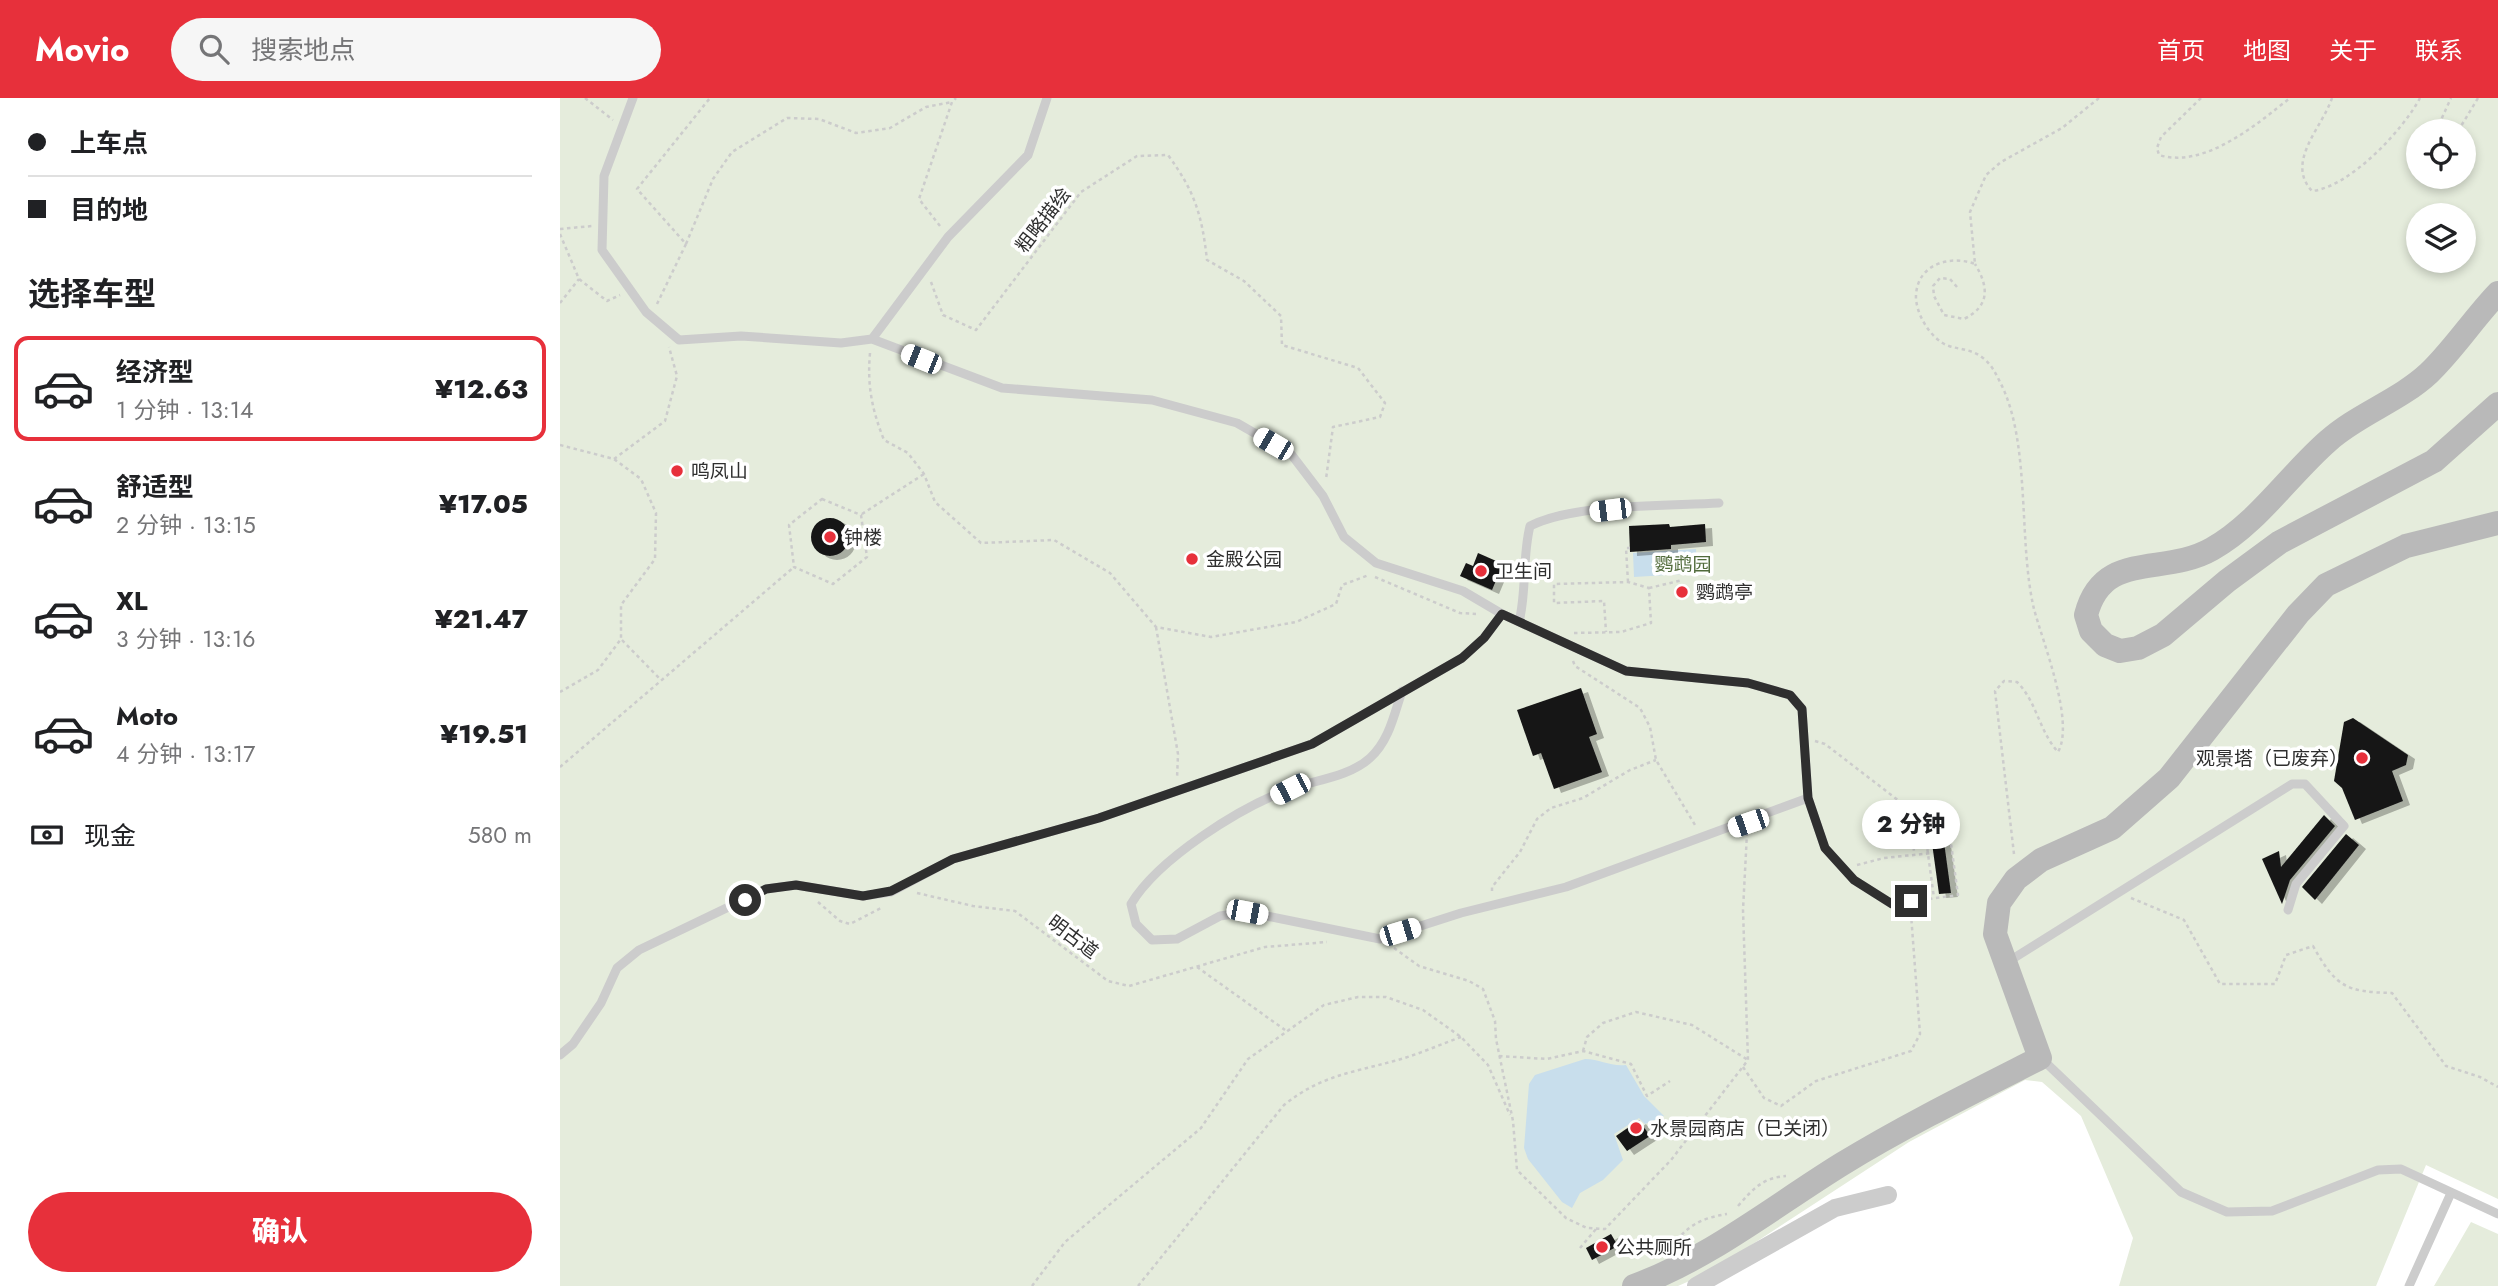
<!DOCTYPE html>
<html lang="zh">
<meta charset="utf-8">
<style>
body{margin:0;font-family:Jost,"Noto Sans SC",sans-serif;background:#f6f6f6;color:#202124;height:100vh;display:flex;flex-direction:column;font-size:26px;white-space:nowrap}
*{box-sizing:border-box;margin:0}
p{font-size:23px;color:#757577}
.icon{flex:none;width:38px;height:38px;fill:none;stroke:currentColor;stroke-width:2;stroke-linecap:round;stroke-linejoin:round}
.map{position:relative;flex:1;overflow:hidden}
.drawer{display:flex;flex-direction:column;background:#fff;width:560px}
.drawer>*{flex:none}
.banner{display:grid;align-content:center;height:154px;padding:0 28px;background:#fff}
.fabs{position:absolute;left:1846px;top:21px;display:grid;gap:14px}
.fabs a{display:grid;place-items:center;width:70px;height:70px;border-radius:50%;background:#fff;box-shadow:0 4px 10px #0003;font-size:35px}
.end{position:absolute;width:32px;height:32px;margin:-16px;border:9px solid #2f2f2f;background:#fff;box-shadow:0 0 0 4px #fff}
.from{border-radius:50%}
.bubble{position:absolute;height:49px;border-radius:24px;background:#fff;box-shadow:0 4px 10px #0003;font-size:23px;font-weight:800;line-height:49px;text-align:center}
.car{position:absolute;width:21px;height:42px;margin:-21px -10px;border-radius:9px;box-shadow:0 0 5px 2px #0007;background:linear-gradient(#fff 24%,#345 0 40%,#fff 0 76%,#345 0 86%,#fff 0)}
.banner b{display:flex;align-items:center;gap:24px;height:66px;font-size:26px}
.banner b+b{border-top:2px solid #e0e0e0}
.banner i{width:18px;height:18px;background:#202124}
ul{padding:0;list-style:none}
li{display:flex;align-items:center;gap:21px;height:105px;margin:0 14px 10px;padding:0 14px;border:4px solid transparent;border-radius:14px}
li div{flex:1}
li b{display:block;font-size:26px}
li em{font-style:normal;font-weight:800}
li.on{border-color:#e7303b}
li>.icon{width:63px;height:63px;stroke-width:1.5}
h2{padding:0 28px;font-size:32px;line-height:84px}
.pay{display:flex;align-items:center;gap:18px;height:77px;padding:0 28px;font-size:26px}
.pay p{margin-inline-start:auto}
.button{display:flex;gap:14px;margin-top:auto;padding:14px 28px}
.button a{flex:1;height:80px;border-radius:42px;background:#e7303b;color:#fff;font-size:28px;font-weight:800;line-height:80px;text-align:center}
header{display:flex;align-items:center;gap:42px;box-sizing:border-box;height:98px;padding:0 35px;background:#e7303b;color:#fff}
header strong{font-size:33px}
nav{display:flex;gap:38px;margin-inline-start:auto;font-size:24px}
.search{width:490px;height:63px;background:#f6f6f6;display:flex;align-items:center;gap:18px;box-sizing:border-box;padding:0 24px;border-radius:38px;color:#757577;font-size:26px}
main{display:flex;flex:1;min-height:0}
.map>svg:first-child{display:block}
.green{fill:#e5ecdc;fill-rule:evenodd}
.water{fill:#c8deec}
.building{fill:#161616;filter:url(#shadow)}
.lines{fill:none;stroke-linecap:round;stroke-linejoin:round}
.path{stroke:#ccc;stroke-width:2.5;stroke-dasharray:3.5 3.5;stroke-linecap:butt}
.lane{stroke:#ccc;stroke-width:9}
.street{stroke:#ccc;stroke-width:18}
.secondary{stroke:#b9b9b9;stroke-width:24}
.route{stroke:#2f2f2f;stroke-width:9}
.poi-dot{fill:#e7303b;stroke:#fff;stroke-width:2.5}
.labels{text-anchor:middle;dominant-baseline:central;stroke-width:7;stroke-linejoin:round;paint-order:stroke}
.street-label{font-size:19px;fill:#2f2f2f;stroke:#fff}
.poi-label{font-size:19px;fill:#2f2f2f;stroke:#fff;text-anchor:start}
.park-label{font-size:19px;fill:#516b3b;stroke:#fff}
</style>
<header>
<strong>Movio</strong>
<div class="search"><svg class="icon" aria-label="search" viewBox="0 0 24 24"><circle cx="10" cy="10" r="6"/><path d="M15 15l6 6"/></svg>搜索地点</div>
<nav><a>首页</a><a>地图</a><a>关于</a><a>联系</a></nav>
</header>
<main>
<section class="drawer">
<div class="banner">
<b><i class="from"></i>上车点</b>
<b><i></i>目的地</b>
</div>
<h2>选择车型</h2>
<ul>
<li class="on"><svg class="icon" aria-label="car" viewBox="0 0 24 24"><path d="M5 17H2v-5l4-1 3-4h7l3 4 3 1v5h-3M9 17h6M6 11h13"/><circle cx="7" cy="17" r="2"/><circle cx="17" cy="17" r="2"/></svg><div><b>经济型</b><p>1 分钟 · 13:14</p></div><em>¥12.63</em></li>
<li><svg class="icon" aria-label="car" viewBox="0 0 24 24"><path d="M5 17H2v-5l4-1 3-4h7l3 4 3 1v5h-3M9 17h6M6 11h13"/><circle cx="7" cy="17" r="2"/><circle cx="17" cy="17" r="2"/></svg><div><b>舒适型</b><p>2 分钟 · 13:15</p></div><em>¥17.05</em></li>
<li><svg class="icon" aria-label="car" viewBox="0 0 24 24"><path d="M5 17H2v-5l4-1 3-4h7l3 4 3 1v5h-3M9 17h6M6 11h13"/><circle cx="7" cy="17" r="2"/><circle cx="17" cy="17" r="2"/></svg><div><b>XL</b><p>3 分钟 · 13:16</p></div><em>¥21.47</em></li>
<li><svg class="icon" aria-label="car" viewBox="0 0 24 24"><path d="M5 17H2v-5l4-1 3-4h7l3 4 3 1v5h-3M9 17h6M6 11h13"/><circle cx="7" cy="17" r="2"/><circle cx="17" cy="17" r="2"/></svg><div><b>Moto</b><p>4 分钟 · 13:17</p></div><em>¥19.51</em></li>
</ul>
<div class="pay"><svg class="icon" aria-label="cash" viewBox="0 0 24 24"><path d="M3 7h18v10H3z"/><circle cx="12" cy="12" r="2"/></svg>现金<p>580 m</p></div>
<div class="button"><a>确认</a></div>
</section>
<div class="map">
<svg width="1938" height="1188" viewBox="0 0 1938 1188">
<defs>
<filter id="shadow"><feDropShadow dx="7" dy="4" stdDeviation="0" flood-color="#0004"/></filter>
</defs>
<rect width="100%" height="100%" fill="#fff"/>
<path class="green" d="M0,0H1938V1101L1866,1067L1816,1188H1559L1573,1140L1521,1018L1482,984L1465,982L1349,1044L1150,1174L1118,1188H0ZM1858,33H1904V79H1858ZM1858,117H1904V163H1858Z
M1911,1124L1938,1136V1188H1874Z"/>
<path class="water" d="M1136,451L1137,471L1124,472V476L1074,479L1073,455Z
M1025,961C1040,961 1051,969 1066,967L1084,998L1104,1018L1085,1026L1079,1020L1054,1036L1063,1062L1043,1082L1020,1095L1012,1110L1002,1104L968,1061L964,1050L969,986L975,977Z"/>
<path class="building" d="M251 439a19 19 0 1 1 38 0a19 19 0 1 1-38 0Z
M1109,426L1110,429L1145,426L1146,444L1111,447V451L1070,454L1069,428Z
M918,455L943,466L932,492L900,478L906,465L913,468Z
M1021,590L1037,636L1029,639L1042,674L994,691L981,655L973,658L957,612Z
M1793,620L1848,657L1846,667L1832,673L1843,703L1795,722L1782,690L1774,683L1784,624Z
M1380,715L1391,795L1379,796L1368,716Z
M1764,717L1775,728L1730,782L1722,806L1702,761L1719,753L1721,769Z
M1786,736L1799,747L1755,802L1742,789Z
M1079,1022L1090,1038L1067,1053L1056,1038Z
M1051,1136L1058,1148L1032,1162L1026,1150Z"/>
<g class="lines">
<path class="path" d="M25,0L53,22
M1641,0L1601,39L1597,50L1599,57C1645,71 1697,26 1730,0
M1772,0C1762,30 1725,64 1752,93C1790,89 1843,32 1860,0
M1876,33L1891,0
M1898,33L1918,0
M380,128L359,101L392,4L396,0
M0,131L32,128
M0,136L19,181L47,203L60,197
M126,146L153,81L172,54L227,20L259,21L296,35L330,30L366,9L392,4
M371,184L383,217L416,232L521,94L577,58L608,57C635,94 642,117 647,162L684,183L721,218L722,247L798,270L825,305L820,319L773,329L766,381
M1397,189L1390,181L1380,180L1373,188L1374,198L1384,217L1404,221C1430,208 1429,189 1415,166
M0,205L19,181
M97,206L126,146L77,91L150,0
M310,255C307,287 312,312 324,342L348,355L364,376L375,404L421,445L494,442L550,475L596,529L651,539L736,524L776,506L782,487L809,477
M0,347L54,361L81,381L96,415L95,461L61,507V541L38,572L0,594
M54,361L105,323L117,278L109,249
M262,401L301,417L307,459L273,486L234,469L229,427Z
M302,416L364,376
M815,479L900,515L916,516
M1068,484L1066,450H1070
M1089,490L1123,482
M596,529L618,656L617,681
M1014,535L1061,534L1091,525L1089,490L1068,484L994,486V505L1044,503L1046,534
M62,542L101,582
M1013,563L1015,568L1080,610L1090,629L1096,662L1135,727
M1255,643L1265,646L1343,706L1353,730L1354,757
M0,669L234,469
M1454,756L1435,593L1444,583L1457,584C1477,604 1479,633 1498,654C1515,624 1483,545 1474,511C1458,444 1471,346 1441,286C1436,276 1432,267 1423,260C1412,251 1401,252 1389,248C1371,242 1355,215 1356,197C1358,165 1391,157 1415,166L1410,114L1426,77L1441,64L1502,30L1539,0
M1297,767L1324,760L1373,755
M932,793V789L960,754L977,721L991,710L1023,700L1070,672L1096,662
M357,795L413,808L455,813L548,883L569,888L705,849L767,844
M1571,800L1624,822L1660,886H1715L1726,857L1753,848C1776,889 1786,894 1832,895L1886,968L1920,979L1938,989
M1362,802L1398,797L1386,709L1362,712L1374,800
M258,804L280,823L290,826L323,809
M834,850L859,868L909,883L923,891L935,923L936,941L953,1023L957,1072L1006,1120L1027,1130L1045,1131L1111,1062L1188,962L1183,812L1187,735
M637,869L725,932
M1023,953L1027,939L1043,925L1076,914L1132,927L1188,962
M939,958L987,961L1023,953L1071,966L1087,998L1110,983
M1183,969L1204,1000L1221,1008L1256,983L1351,953L1360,936L1351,816
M1178,1108C1193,1091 1202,1080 1226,1078
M1113,1148C1127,1127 1142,1120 1167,1116
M1020,1150L1036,1131
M472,1188L505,1144L641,1030L688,961L764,907L798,899H826L863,912L901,939L928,967L950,1017
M578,1188L724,1007C760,978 790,975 834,963C857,957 879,947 901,939"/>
<path class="lane" d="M73,0L44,78L42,152L86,214L119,242L181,238L281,245L312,241L442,290L592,302L677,325L731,356L763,398L784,439L816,465L903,493L942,516L1066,573L1188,585L1230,597L1242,611L1248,700L1265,750L1294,782L1332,806L1351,803
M312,241L388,139L468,57L487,0
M959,524C967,492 962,460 970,428C1015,405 1107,408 1159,405
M842,593C834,617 829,643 810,660C789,679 755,682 730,691C680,709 598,761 571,806L576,826L592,842L617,841L660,818L687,814L820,841L901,815L1006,789L1248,700
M1446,865L1732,686H1745L1784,728L1736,786L1728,812
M0,957L13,946L41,905L57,870L79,852L206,791L236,787L303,798L331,794L393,761L539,720L752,646L902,560L924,540L942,516
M1482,961L1621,1094L1667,1114L1712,1113L1818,1072L1841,1071L1938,1116
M1849,1188L1891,1095"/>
<path class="street" d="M1136,1188L1275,1110L1328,1097"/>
<path class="secondary" d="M1938,195C1914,220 1894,251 1869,275C1839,303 1798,316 1768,343C1729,377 1697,426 1652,451C1603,479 1543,451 1526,517L1531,533L1545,547L1560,553L1578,550L1603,537L1667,483L1720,444L1874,363L1938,306
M1074,1188C1150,1160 1214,1108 1282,1066C1346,1027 1413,994 1480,960L1435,836L1439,805L1456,781L1481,762L1552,730L1609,680L1738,516L1766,487L1846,448L1938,425"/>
</g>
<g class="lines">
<path class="route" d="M185,802L206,791L236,787L303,798L331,793L393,761L539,720L752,646L902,560L924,540L942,516L1066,573L1188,585L1230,597L1242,611L1248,700L1265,750L1294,782L1332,806L1351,803"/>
</g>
<g class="poi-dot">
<circle cx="117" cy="373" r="7"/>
<circle cx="270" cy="439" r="7"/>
<circle cx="632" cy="461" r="7"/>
<circle cx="921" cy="473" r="7"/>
<circle cx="1122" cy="494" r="7"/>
<circle cx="1802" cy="660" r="7"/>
<circle cx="1076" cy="1030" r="7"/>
<circle cx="1042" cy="1149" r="7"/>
</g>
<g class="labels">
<g class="street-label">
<text transform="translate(483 122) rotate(-52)">粗略描绘</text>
<text transform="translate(513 839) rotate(37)">明古道</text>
</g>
<g class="poi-label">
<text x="131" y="373">鸣凤山</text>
<text x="284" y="439">钟楼</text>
<text x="646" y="461">金殿公园</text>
<text x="935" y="473">卫生间</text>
<text x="1136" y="494">鹦鹉亭</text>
<text x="1788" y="660" text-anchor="end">观景塔（已废弃）</text>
<text x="1090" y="1030">水景园商店（已关闭）</text>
<text x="1056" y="1149">公共厕所</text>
</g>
<g class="park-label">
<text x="1123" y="466">鹦鹉园</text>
</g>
</g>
</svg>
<div class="fabs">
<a><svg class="icon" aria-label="locate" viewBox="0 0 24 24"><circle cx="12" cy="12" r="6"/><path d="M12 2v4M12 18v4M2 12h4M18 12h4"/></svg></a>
<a><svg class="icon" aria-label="layers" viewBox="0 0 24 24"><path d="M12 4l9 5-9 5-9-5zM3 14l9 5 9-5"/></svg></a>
</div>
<i class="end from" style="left:185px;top:802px"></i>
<i class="end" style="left:1351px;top:803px"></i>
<div class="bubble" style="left:1302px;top:702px;width:98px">2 分钟</div>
<i class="car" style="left:361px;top:261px;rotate:292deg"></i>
<i class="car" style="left:713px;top:346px;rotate:300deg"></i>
<i class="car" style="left:1050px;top:412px;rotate:263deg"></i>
<i class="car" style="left:730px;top:691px;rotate:243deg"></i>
<i class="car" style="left:1188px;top:725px;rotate:251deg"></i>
<i class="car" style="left:687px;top:814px;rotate:101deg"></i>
<i class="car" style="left:840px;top:834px;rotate:73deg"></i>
</div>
</main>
